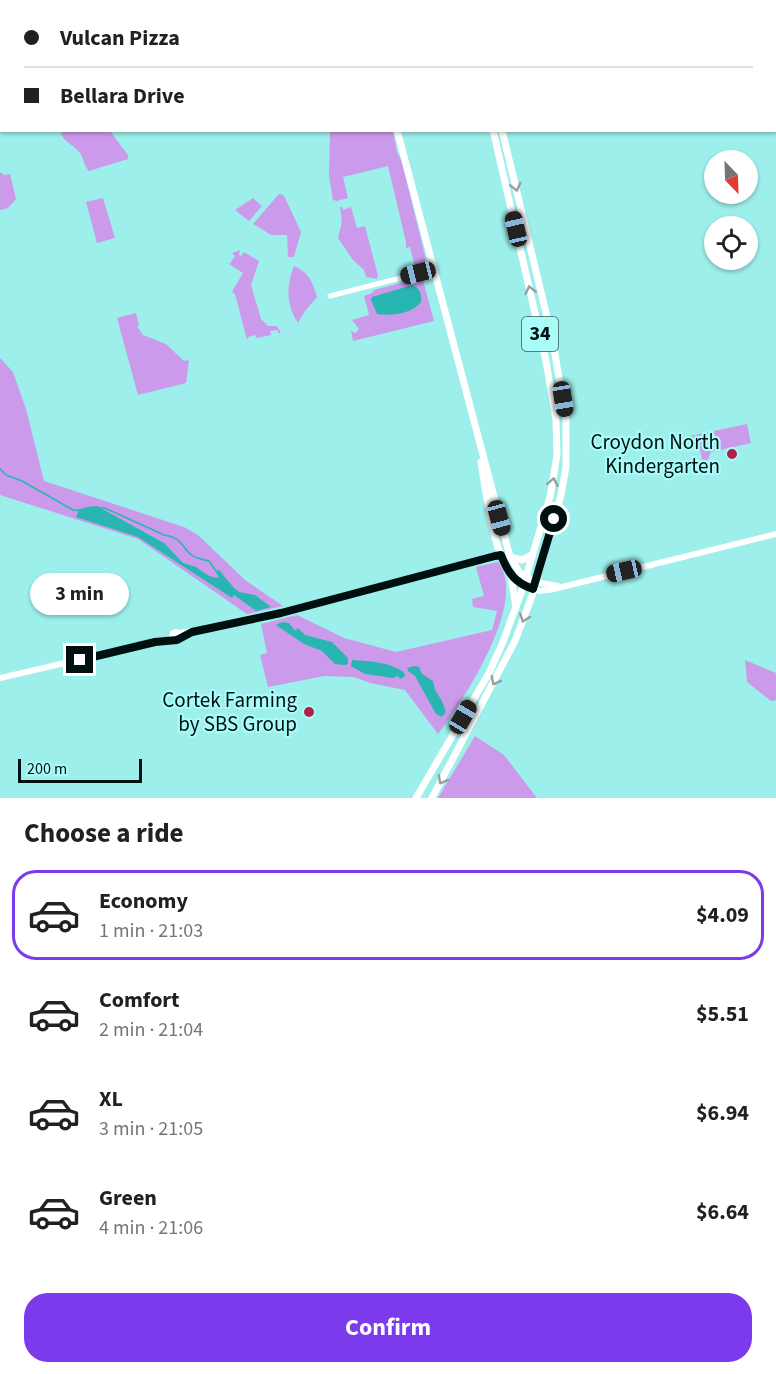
<!DOCTYPE html>
<meta charset="utf-8">
<style>
body{margin:0;font-family:"Source Sans 3",sans-serif;background:#f6f6f6;color:#202124;height:100vh;display:flex;flex-direction:column;font-size:22px;white-space:nowrap}
*{box-sizing:border-box;margin:0}
p{font-size:20px;color:#757577}
.icon{flex:none;width:33px;height:33px;fill:none;stroke:currentColor;stroke-width:2;stroke-linecap:round;stroke-linejoin:round}
.map{position:relative;height:798px;overflow:hidden}
.sheet{display:flex;flex-direction:column;background:#fff;flex:1}
.sheet>*{flex:none}
.top-card{position:absolute;left:0px;top:0px;width:777px;height:132px;box-shadow:0 2px 4px #0004;display:grid;align-content:center;height:132px;padding:0 24px;background:#fff}
.needle{width:39px;rotate:157deg}
.fabs{position:absolute;left:704px;top:150px;display:grid;gap:12px}
.fabs a{display:grid;place-items:center;width:54px;height:54px;border-radius:50%;background:#fff;box-shadow:0 2px 4px #0004;font-size:30px}
.scale{position:absolute;left:18px;bottom:15px;width:124px;box-sizing:border-box;padding-left:6px;border:3px solid #001010;border-top:0;font-size:16px;line-height:21px;white-space:nowrap;color:#001010;-webkit-text-stroke:4px #a9fcf8;paint-order:stroke}
.end{position:absolute;width:27px;height:27px;margin:-14px;border:8px solid #001010;background:#fff;box-shadow:0 0 0 3px #fff}
.from{border-radius:50%}
.bubble{position:absolute;height:42px;border-radius:21px;background:#fff;box-shadow:0 2px 4px #0004;font-size:20px;font-weight:700;line-height:42px;text-align:center}
.car{position:absolute;width:18px;height:36px;margin:-18px -9px;border-radius:8px;box-shadow:0 0 4px 2px #0007;background:linear-gradient(#222 24%,#8ab4d8 0 40%,#222 0 76%,#8ab4d8 0 86%,#222 0)}
.top-card b{display:flex;align-items:center;gap:21px;height:57px;font-size:22px}
.top-card b+b{border-top:2px solid #e0e0e0}
.top-card i{width:15px;height:15px;background:#202124}
ul{padding:0;list-style:none}
li{display:flex;align-items:center;gap:18px;height:90px;margin:0 12px 9px;padding:0 12px;border:3px solid transparent;border-radius:24px}
li div{flex:1}
li b{display:block;font-size:22px}
li em{font-style:normal;font-weight:700}
li.current{border-color:#7c3aed}
li>.icon{width:54px;height:54px;stroke-width:1.5}
h2{padding:0 24px;font-size:27px;line-height:72px}
.primary-button{display:flex;gap:12px;margin-top:auto;padding:12px 24px}
.primary-button a{flex:1;height:69px;border-radius:24px;background:#7c3aed;color:#fff;font-size:24px;font-weight:700;line-height:69px;text-align:center}
.map>svg:first-child{display:block}
.green{fill:#cc9aeb}
.water{fill:#29b5b1}
.lines{fill:none;stroke-linecap:round;stroke-linejoin:round}
.stream{stroke:#29b5b1;stroke-width:1.5}
.tertiary{stroke:#fff;stroke-width:5}
.secondary{stroke:#fff;stroke-width:6}
.primary{stroke:#fff;stroke-width:7}
.trunk{stroke:#fff;stroke-width:7}
.oneway{stroke:#999f9f}
.route{stroke:#001010;stroke-width:8}
.poi-dot{fill:#b22047;stroke:#a9fcf8;stroke-width:2}
.labels{text-anchor:middle;dominant-baseline:central;stroke-width:4.5;stroke-linejoin:round;paint-order:stroke}
.shield{fill:#a9fcf8;stroke:#335756;stroke-width:1.5}
.shield-label{font-size:20px;font-weight:bold;fill:#001010}
.poi-label{font-size:21px;fill:#001010;stroke:#a9fcf8;text-anchor:end}
</style>
<div class="map">
<svg width="776" height="798" viewBox="0 0 776 798">
<rect width="100%" height="100%" fill="#9cefeb"/>
<path class="green" d="M60,131H110L128,155V159L89,171C84,166 84,159 80,153C73,144 63,142 60,131Z
M330,131H393L397,152L402,162L425,256V265L423,269L416,271L410,247L406,248V242L388,166L343,177L348,198L337,201L333,200L329,176Z
M0,172L4,175L10,174L16,199L8,208L0,210Z
M279,194L283,195L285,198L301,232L294,257H288L287,235H271L253,224Z
M103,198L115,238L97,243L86,202Z
M253,198L262,206L249,221L235,210Z
M340,207H342L343,210L351,207L357,228L365,226L378,276L377,279L366,277L364,270L353,260L338,238L342,222Z
M240,250L239,255L241,256L244,252L259,261L251,285L261,319L268,326H277L281,333H278V330L270,331L271,335L257,338L255,335L248,337L247,340L235,294L232,292L243,273L226,262L230,264L235,256L232,253Z
M294,266C309,272 313,283 317,297L305,311L298,323C286,305 286,286 294,266Z
M419,278L423,280L434,321L353,341L351,331L356,333L359,329L352,320L369,315L364,296L372,293L374,290Z
M136,313L139,325L137,326L143,335L166,344L184,361L189,360L186,383L138,395L117,318Z
M0,358L13,372L26,409L44,481L184,527L198,535L245,580L283,606L247,614L138,539L0,495Z
M747,424L751,443L711,452L704,468L698,441L690,440V436Z
M498,562C529,601 463,701 438,734L405,690L370,683L354,677L324,676L268,687L260,655L267,653L261,624L297,615L344,638L396,652L492,630L497,611L473,607L472,599L484,596L476,567Z
M745,660L776,673V700L771,701L747,682Z
M475,736L504,755L537,798H438Z"/>
<path class="water" d="M412,285C420,288 422,294 421,302C412,314 392,316 377,314L371,300L372,297Z
M97,506L164,543L183,563L196,567L209,576L217,578L219,576L217,570H219L234,588L239,592L255,595L271,607L256,611L234,595L232,598L138,537L76,517L79,510Z
M282,622L289,623L295,631L298,628L305,635L332,642L348,658V664L345,665L335,664L322,651L304,644L276,625Z
M352,660C371,661 388,662 404,672L405,676L401,679L397,676L393,678L365,674L351,666Z
M415,666L419,667L422,674L433,681L435,690L442,701L446,712L442,717L436,714L415,676L408,671L407,668Z"/>
<g class="lines">
<path class="stream" d="M0,469L6,475L22,481L73,510C81,512 86,506 94,507
M99,508H105L164,535C185,538 182,551 195,557C199,559 205,560 209,561L220,577"/>
<path class="tertiary" d="M330,296L432,270"/>
<path class="secondary" d="M535,582L558,586
M533,589L540,591L554,589L776,534
M172 636a4 4 0 1 1 8 0a4 4 0 1 1-8 0Z
M179,633L215,628L281,613L495,556L510,557
M0,678L155,642L174,640"/>
<path class="primary" d="M356,0V2
M362,0V2
M397,130L510,557L520,573L535,582
M481,462C486,492 494,557 513,578C518,584 526,587 533,589
M510,557L522,560L532,555
M511,577L516,607"/>
<path class="trunk" d="M469,2V0
M482,2V0
M416,798L489,673L503,642L521,593L550,497L557,455L556,420L546,361L493,130
M432,798L515,641L532,596L561,495L566,467V420L553,342L502,130"/>
</g>
<defs><path id="oneway-chevron" d="M-2-3.5L2.5 0L-2 3.5" fill="none" stroke-width="1.6" stroke-linecap="round" stroke-linejoin="round" transform="scale(1.5)"/></defs>
<g class="oneway">
<use href="#oneway-chevron" transform="translate(516 187) rotate(76)"/>
<use href="#oneway-chevron" transform="translate(530 290) rotate(-103)"/>
<use href="#oneway-chevron" transform="translate(553 482) rotate(-79)"/>
<use href="#oneway-chevron" transform="translate(524 618) rotate(110)"/>
<use href="#oneway-chevron" transform="translate(495 681) rotate(118)"/>
<use href="#oneway-chevron" transform="translate(442 780) rotate(119)"/>
</g>
<g class="lines">
<path class="route" d="M80,660L155,642L177,640L192,632L281,613L495,556L501,555C508,573 515,583 533,589L554,519"/>
</g>
<g class="poi-dot">
<circle cx="732" cy="454" r="6"/>
<circle cx="309" cy="712" r="6"/>
</g>
<g class="labels">
<rect class="shield" x="522" y="317" width="36" height="34" rx="4.5"/>
<g class="shield-label">
<text x="540" y="334">34</text>
</g>
<g class="poi-label">
<text x="720" y="442">Croydon North<tspan x="720" dy="24">Kindergarten</tspan></text>
<text x="297" y="700">Cortek Farming<tspan x="297" dy="24">by SBS Group</tspan></text>
</g>
</g>
</svg>
<div class="fabs">
<a><svg class="needle" viewBox="-14 -14 28 28"><path d="M0-13l5 13h-10z" fill="#e53935"/><path d="M0 13l5-13h-10z" fill="#757577"/></svg></a>
<a><svg class="icon" aria-label="locate" viewBox="0 0 24 24"><circle cx="12" cy="12" r="6"/><path d="M12 2v4M12 18v4M2 12h4M18 12h4"/></svg></a>
</div>
<div class="scale">200 m</div>
<i class="end from" style="left:554px;top:519px"></i>
<i class="end" style="left:80px;top:660px"></i>
<div class="bubble" style="left:30px;top:573px;width:99px">3 min</div>
<i class="car" style="left:516px;top:229px;rotate:347deg"></i>
<i class="car" style="left:418px;top:273px;rotate:256deg"></i>
<i class="car" style="left:563px;top:399px;rotate:171deg"></i>
<i class="car" style="left:499px;top:518px;rotate:165deg"></i>
<i class="car" style="left:624px;top:571px;rotate:257deg"></i>
<i class="car" style="left:463px;top:717px;rotate:30deg"></i>
<div class="top-card">
<b><i class="from"></i>Vulcan Pizza</b>
<b><i></i>Bellara Drive</b>
</div>
</div>
<section class="sheet">
<h2>Choose a ride</h2>
<ul>
<li class="current"><svg class="icon" aria-label="car" viewBox="0 0 24 24"><path d="M5 17H2v-5l4-1 3-4h7l3 4 3 1v5h-3M9 17h6M6 11h13"/><circle cx="7" cy="17" r="2"/><circle cx="17" cy="17" r="2"/></svg><div><b>Economy</b><p>1 min · 21:03</p></div><em>$4.09</em></li>
<li><svg class="icon" aria-label="car" viewBox="0 0 24 24"><path d="M5 17H2v-5l4-1 3-4h7l3 4 3 1v5h-3M9 17h6M6 11h13"/><circle cx="7" cy="17" r="2"/><circle cx="17" cy="17" r="2"/></svg><div><b>Comfort</b><p>2 min · 21:04</p></div><em>$5.51</em></li>
<li><svg class="icon" aria-label="car" viewBox="0 0 24 24"><path d="M5 17H2v-5l4-1 3-4h7l3 4 3 1v5h-3M9 17h6M6 11h13"/><circle cx="7" cy="17" r="2"/><circle cx="17" cy="17" r="2"/></svg><div><b>XL</b><p>3 min · 21:05</p></div><em>$6.94</em></li>
<li><svg class="icon" aria-label="car" viewBox="0 0 24 24"><path d="M5 17H2v-5l4-1 3-4h7l3 4 3 1v5h-3M9 17h6M6 11h13"/><circle cx="7" cy="17" r="2"/><circle cx="17" cy="17" r="2"/></svg><div><b>Green</b><p>4 min · 21:06</p></div><em>$6.64</em></li>
</ul>
<div class="primary-button"><a>Confirm</a></div>
</section>
